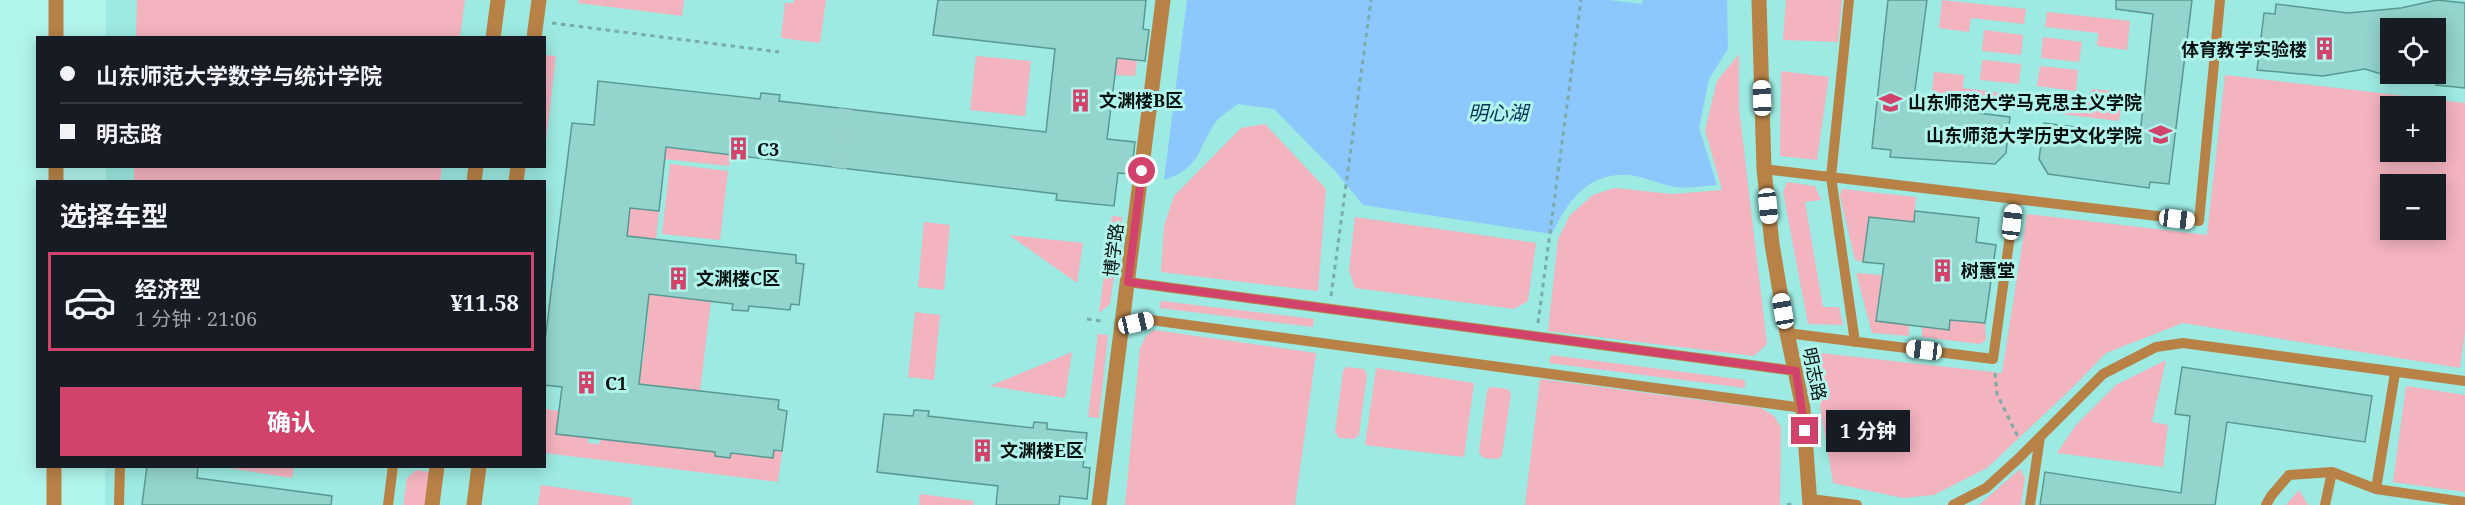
<!DOCTYPE html>
<html lang="zh">
<meta charset="utf-8">
<style>
body{margin:0;font-family:"Noto Serif","Noto Sans SC",serif;background:#20242c;color:#f1f3f6;height:100vh;display:flex;flex-direction:column;font-size:22px;white-space:nowrap}
*{box-sizing:border-box;margin:0}
p{font-size:20px;color:#9ea1a6}
.icon{flex:none;width:33px;height:33px;fill:none;stroke:currentColor;stroke-width:2;stroke-linecap:round;stroke-linejoin:round}
.map{position:relative;flex:1;overflow:hidden}
.panel{position:absolute;left:36px;top:180px;width:510px;height:288px;display:flex;flex-direction:column;background:#171b24;border-radius:0px;box-shadow:0 3px 15px #0003}
.panel>*{flex:none}
.top-card{position:absolute;left:36px;top:36px;width:510px;height:132px;border-radius:0px;box-shadow:0 3px 15px #0003;display:grid;align-content:center;height:132px;padding:0 24px;background:#171b24}
.buttons{position:absolute;left:2380px;top:18px;display:grid;gap:12px}
.buttons a{display:grid;place-items:center;width:66px;height:66px;border-radius:0px;background:#171b24;box-shadow:0 3px 15px #0003;font-size:30px}
.end{position:absolute;width:27px;height:27px;margin:-14px;border:8px solid #d2436c;background:#fff;box-shadow:0 0 0 3px #fff}
.from{border-radius:50%}
.bubble{position:absolute;height:42px;border-radius:0px;background:#171b24;box-shadow:0 3px 15px #0003;font-size:20px;font-weight:700;line-height:42px;text-align:center}
.car{position:absolute;width:18px;height:36px;margin:-18px -9px;border-radius:8px;box-shadow:0 0 4px 2px #0007;background:linear-gradient(#fff 24%,#345 0 40%,#fff 0 76%,#345 0 86%,#fff 0)}
.top-card b{display:flex;align-items:center;gap:21px;height:57px;font-size:22px}
.top-card b+b{border-top:2px solid #363941}
.top-card i{width:15px;height:15px;background:#f1f3f6}
ul{padding:0;list-style:none}
li{display:flex;align-items:center;gap:18px;height:99px;margin:0 12px 9px;padding:0 12px;border:3px solid transparent;border-radius:0px}
li div{flex:1}
li b{display:block;font-size:22px}
li em{font-style:normal;font-weight:700}
li.active{border-color:#d2436c}
li>.icon{width:54px;height:54px;stroke-width:1.5}
h2{padding:0 24px;font-size:27px;line-height:72px}
.primary-button{display:flex;gap:12px;margin-top:auto;padding:12px 24px}
.primary-button a{flex:1;height:69px;border-radius:0px;background:#d2436c;color:#fff;font-size:24px;font-weight:700;line-height:69px;text-align:center}
.map>svg:first-child{display:block}
.built{fill:#9ceae1;fill-rule:evenodd}
.green{fill:#f3b3bf;fill-rule:evenodd}
.water{fill:#8cc7fd}
.building{fill:#93d4cd;stroke:#599992;stroke-width:1.5}
.lines{fill:none;stroke-linecap:round;stroke-linejoin:round}
.pedestrian-tunnel{stroke:#96d2cb;stroke-width:15;stroke-dasharray:15 8;stroke-linecap:butt}
.path{stroke:#79aca6;stroke-width:3;stroke-dasharray:4.5 4.5;stroke-linecap:butt}
.service{stroke:#b88247;stroke-width:10}
.minor{stroke:#b88247;stroke-width:15}
.tertiary{stroke:#b88247;stroke-width:15}
.route{stroke:#d2436c;stroke-width:8}
.labels{text-anchor:middle;dominant-baseline:central;stroke-width:6;stroke-linejoin:round;paint-order:stroke}
.poi-label{font-size:18px;font-weight:bold;fill:#00100e;stroke:#b1f4ec;text-anchor:start}
.street-label{font-size:18px;fill:#00100e;stroke:#b1f4ec}
.water-label{font-size:20px;font-style:italic;fill:#083658;stroke:#b1f4ec}
</style>
<div class="map">
<svg width="2465" height="505" viewBox="0 0 2465 505">
<rect width="100%" height="100%" fill="#b1f4ec"/>
<path class="built" d="M106,0H2465V505H105V467L544,466V182L106,181V166H544V38L106,37ZM2391,28H2436V74H2391ZM2391,106H2436V152H2391ZM2391,184H2436V230H2391Z"/>
<path class="green" d="M137,0H465L460,37L136,38Z
M579,0H684L682,16L578,3Z
M794,0H826L820,43L781,38L785,3H794Z
M1786,0H1842L1838,42L1783,40Z
M1942,0L2026,9L2024,24L1971,18L1969,32L1939,28Z
M2047,12L2130,21L2127,50L2097,46L2098,33L2045,27Z
M1984,30L2023,35L2021,55L1982,51Z
M2043,37L2082,42L2079,62L2041,58Z
M1739,54V108L1767,344L1754,356L1548,331L1558,239L1570,215L1593,195L1614,188L1673,194L1722,190L1705,130L1717,81Z
M545,55L556,56L545,150L544,55Z
M976,56L1031,61L1025,116L970,110Z
M1117,58L1137,61L1135,76L1115,75Z
M1982,60L2021,64L2019,84L1980,80Z
M2040,66L2078,70L2076,91L2037,86Z
M1781,71L1829,77L1817,160L1780,156Z
M1934,72L1964,75L1963,88L2016,95L2014,110L1931,100Z
M2225,75L2465,103V331L2460,368L2183,323L2106,353L2072,388L1987,468L1934,495L1903,498L1833,483L1811,352L2002,373L2027,214L2207,235ZM2436,106V152H2391V106ZM2391,184H2436V230H2391Z
M2092,89L2123,92L2119,121L2035,111L2037,95L2090,102Z
M1265,124L1326,189L1318,291L1161,272L1164,226L1174,196L1241,128Z
M638,144L731,154L729,166L636,156Z
M670,164L728,171L720,240L662,234Z
M134,167V166L442,167L440,182H134Z
M1787,182L1815,186L1821,200L1805,202L1823,307H1839L1843,325L1808,324L1783,192Z
M1842,189L1916,197L1914,222L1869,217L1863,262L1855,260L1840,196Z
M630,208L659,211L656,239L627,236Z
M1112,216L1122,217L1110,304L1099,313Z
M1355,217L1536,243L1528,301L1514,309L1355,288L1349,271Z
M924,222L950,225L944,290L918,287Z
M1009,235L1083,243L1077,283Z
M1856,273L1882,275L1877,321L1909,325V336L1872,333Z
M623,292L711,301L700,391L612,380L615,359L643,362L648,315L620,312Z
M1161,301L1314,319L1313,327L1160,308Z
M915,312L940,315L934,380L908,377Z
M1950,320L1985,323L1986,340L1980,344L1922,337V327L1948,330Z
M1154,330L1316,353L1295,505H1125L1140,348L1146,336Z
M1098,334L1108,335L1099,418L1088,417Z
M1072,352L1065,398L990,386Z
M1551,355L1745,380V388L1549,363Z
M2166,360L2152,422L2168,425L2163,467L2057,453L2076,425L2116,385Z
M1346,367L1364,369L1367,375L1359,435L1354,439L1339,438L1335,432L1343,371Z
M1376,368L1474,383L1464,457L1365,445Z
M1540,379L1761,408L1774,416L1781,427L1780,505H1525Z
M2406,386L2465,395V492L2393,482Z
M1490,387L1508,389L1511,394L1502,455L1498,459L1483,458L1479,452L1487,391Z
M545,409L559,411L557,434L588,437V443L600,444L601,438L715,452V456L730,458L731,453L773,458L774,450L782,451L778,482L545,453Z
M223,467H294L292,478Z
M2020,469L2025,478L2021,505H1979Z
M416,470L429,472L425,505H403L407,478Z
M541,485L632,498L631,505H538Z
M2299,490L2308,505H2286Z
M920,494L974,501L973,505H919Z"/>
<path class="water" d="M1187,0H1609L1642,4L1643,0H1727L1728,49L1709,79L1699,128L1717,185C1703,186 1688,189 1675,187C1660,184 1645,177 1630,175C1588,172 1568,200 1552,234L1363,205L1335,171L1274,109L1238,104C1230,110 1218,117 1213,126C1196,154 1199,168 1164,180Z"/>
<path class="building" d="M938,0H1146L1143,29L1149,30L1145,61L1117,58L1107,139L1135,142L1131,174L1118,173L1114,206L1056,200L1057,194L666,147L659,211L630,208L627,236L796,255V263L804,264L799,305L791,304L790,310L749,306L748,311L732,310L733,304L649,294L639,384L779,400L778,409L787,411L782,451L774,450L773,458L731,453L730,458L715,456V452L556,434L562,387L544,385V349L572,123L594,125L598,81L760,99L761,93L780,95L779,101L1046,132L1055,49L933,35Z
M1888,0H1927L1913,105L2010,117L2006,153L1995,164L1890,157L1891,150L1872,148Z
M2116,0H2192L2169,184L2150,182L2149,188L2048,174L2039,159L2044,123L2140,135L2153,14L2116,9Z
M2437,0L2465,3V88L2436,85V28H2391V77L2365,69L2323,76L2257,70L2264,13L2275,14L2276,4L2348,13L2401,8Z
M1915,211L1979,218L1976,242L1996,245L1985,323L1950,320L1949,330L1876,321L1884,264L1863,262L1869,217L1914,222Z
M2182,367L2372,396L2365,442L2227,422L2215,505H2040L2045,472L2181,493L2190,416L2175,414Z
M914,410L929,411L928,416L1033,428L1034,422L1047,423V429L1087,433L1083,467L1090,468L1087,499L1060,496L1059,505H996L998,486L877,472L884,414L913,416Z
M147,466H198L197,478L332,496L331,505H142Z"/>
<g class="lines">
<path class="pedestrian-tunnel" d="M839,168L846,109"/>
<path class="path" d="M552,23L779,52
M1112,98L1134,100
M1331,296L1371,0
M1087,319L1101,321
M1538,323L1581,0
M1995,373L1997,394L2019,439
M1787,505L1795,503"/>
<path class="service" d="M1849,0L1831,177L1855,342
M1764,169L2015,199L1993,359L1787,333
M2015,199L2199,221L2220,0
M1128,282L1796,371
M1136,323L1151,320L1803,408
M2376,489L2465,502
M1811,499L1857,505
M119,505L120,466
M388,505L393,466
M1953,505L1986,488L2018,459L2103,374L2156,347L2183,343L2465,381
M2030,505L2040,437
M2266,505L2271,496L2289,475L2332,472L2376,489L2395,373
M2325,505L2332,472"/>
<path class="minor" d="M1759,0L1764,169L1772,244L1787,333L1803,408L1810,505
M493,38L498,0
M534,38L539,0
M474,182L476,166
M516,182L518,166
M432,505L437,466
M474,505L479,466
M1099,505L1163,0"/>
<path class="tertiary" d="M56,0V38
M56,182V166
M54,466V505"/>
</g>
<g class="lines">
<path class="route" d="M1142,171L1128,282L1796,371L1805,431"/>
</g>
<defs>
<symbol id="building-bare" viewBox="-9 -9 18 18"><path d="M-4-6H4V6H1V3H-1V6H-4ZM-2.5-4.3h1.7v1.8h-1.7ZM.8-4.3h1.7v1.8H.8ZM-2.5-1h1.7V.8h-1.7ZM.8-1h1.7V.8H.8Z" fill="#d2436c" stroke="#b1f4ec" stroke-width="2.5" paint-order="stroke"/></symbol>
<symbol id="university-bare" viewBox="-9 -9 18 18"><path d="M0-5L7-2L0 1L-7-2ZM-4 1L0 2.5L4 1V4Q0 6-4 4Z" fill="#d2436c" stroke="#b1f4ec" stroke-width="2.5" paint-order="stroke"/></symbol>
</defs>
<g fill-rule="evenodd">
<use href="#building-bare" x="2308" y="32" width="33" height="33"/>
<use href="#building-bare" x="1064" y="84" width="33" height="33"/>
<use href="#university-bare" x="1874" y="86" width="33" height="33"/>
<use href="#university-bare" x="2144" y="118" width="33" height="33"/>
<use href="#building-bare" x="722" y="132" width="33" height="33"/>
<use href="#building-bare" x="1926" y="254" width="33" height="33"/>
<use href="#building-bare" x="662" y="262" width="33" height="33"/>
<use href="#building-bare" x="570" y="366" width="33" height="33"/>
<use href="#building-bare" x="966" y="434" width="33" height="33"/>
</g>
<g class="labels">
<g class="poi-label">
<text x="2307" y="49" text-anchor="end">体育教学实验楼</text>
<text x="1099" y="100">文渊楼B区</text>
<text x="1908" y="102">山东师范大学马克思主义学院</text>
<text x="2142" y="135" text-anchor="end">山东师范大学历史文化学院</text>
<text x="757" y="149">C3</text>
<text x="1961" y="270">树蕙堂</text>
<text x="696" y="278">文渊楼C区</text>
<text x="605" y="383">C1</text>
<text x="1000" y="450">文渊楼E区</text>
</g>
<g class="street-label">
<text transform="translate(1113 250) rotate(-83)">博学路</text>
<text transform="translate(1815 374) rotate(78)">明志路</text>
</g>
<g class="water-label">
<text x="1498" y="112">明心湖</text>
</g>
</g>
</svg>
<div class="buttons">
<a><svg class="icon" aria-label="locate" viewBox="0 0 24 24"><circle cx="12" cy="12" r="6"/><path d="M12 2v4M12 18v4M2 12h4M18 12h4"/></svg></a>
<a>+</a>
<a>−</a>
</div>
<i class="end from" style="left:1142px;top:171px"></i>
<i class="end" style="left:1805px;top:431px"></i>
<div class="bubble" style="left:1826px;top:410px;width:84px">1 分钟</div>
<i class="car" style="left:1762px;top:98px;rotate:358deg"></i>
<i class="car" style="left:1768px;top:206px;rotate:174deg"></i>
<i class="car" style="left:2177px;top:219px;rotate:97deg"></i>
<i class="car" style="left:2012px;top:222px;rotate:7deg"></i>
<i class="car" style="left:1783px;top:311px;rotate:350deg"></i>
<i class="car" style="left:1136px;top:323px;rotate:77deg"></i>
<i class="car" style="left:1924px;top:350px;rotate:277deg"></i>
<div class="top-card">
<b><i class="from"></i>山东师范大学数学与统计学院</b>
<b><i></i>明志路</b>
</div>
<section class="panel">
<h2>选择车型</h2>
<ul>
<li class="active"><svg class="icon" aria-label="car" viewBox="0 0 24 24"><path d="M5 17H2v-5l4-1 3-4h7l3 4 3 1v5h-3M9 17h6M6 11h13"/><circle cx="7" cy="17" r="2"/><circle cx="17" cy="17" r="2"/></svg><div><b>经济型</b><p>1 分钟 · 21:06</p></div><em>¥11.58</em></li>
</ul>
<div class="primary-button"><a>确认</a></div>
</section>
</div>
